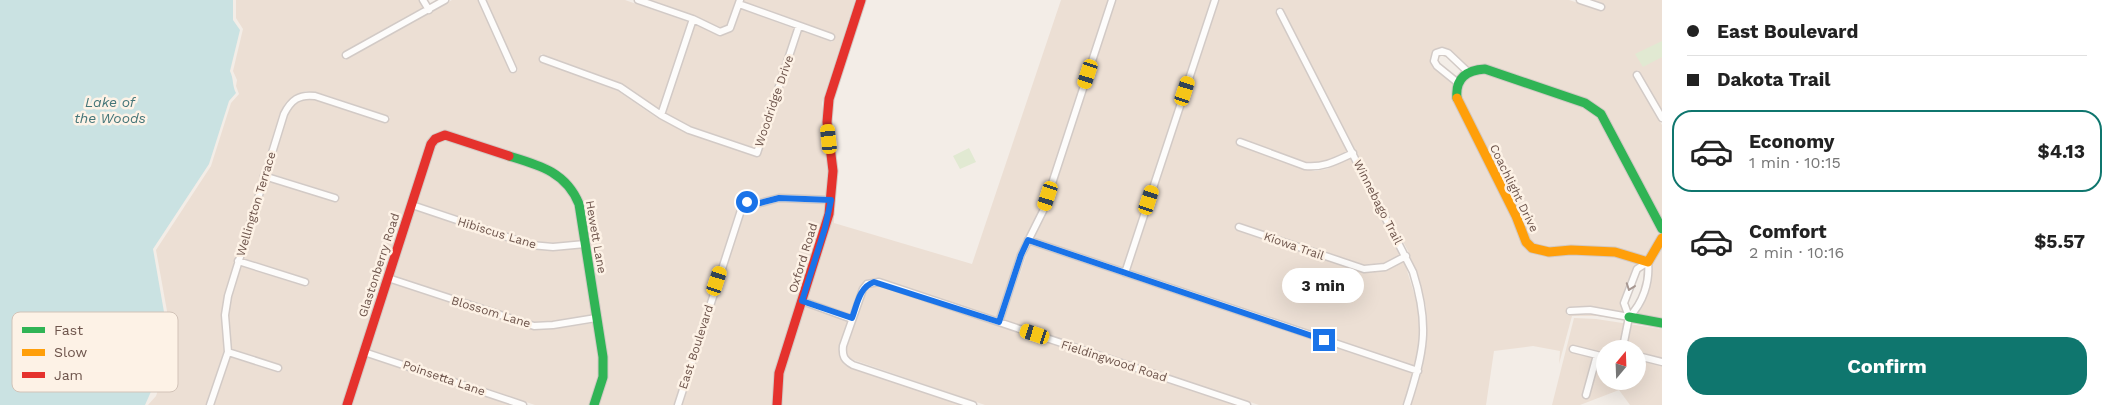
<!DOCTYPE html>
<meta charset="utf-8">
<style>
body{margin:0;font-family:"Work Sans",sans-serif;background:#f2f2f2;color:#222;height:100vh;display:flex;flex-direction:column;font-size:19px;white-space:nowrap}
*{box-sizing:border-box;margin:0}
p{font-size:16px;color:#767676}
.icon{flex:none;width:28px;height:28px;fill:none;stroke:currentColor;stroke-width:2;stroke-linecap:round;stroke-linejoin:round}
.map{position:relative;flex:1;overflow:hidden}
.side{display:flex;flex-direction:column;background:#fff;width:450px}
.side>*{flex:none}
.banner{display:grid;align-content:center;height:110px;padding:0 25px;background:#fff}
.needle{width:32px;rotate:19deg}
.buttons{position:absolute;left:1596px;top:340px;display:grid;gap:10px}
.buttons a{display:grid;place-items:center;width:50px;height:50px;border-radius:50%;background:#fff;box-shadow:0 5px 20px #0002;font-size:25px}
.end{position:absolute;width:22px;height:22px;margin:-11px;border:6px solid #1a73e8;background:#fff;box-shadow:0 0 0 2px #fff}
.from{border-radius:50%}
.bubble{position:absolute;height:35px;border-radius:18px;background:#fff;box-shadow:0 5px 20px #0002;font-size:16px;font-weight:700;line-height:35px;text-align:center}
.car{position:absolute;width:15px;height:30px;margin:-15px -8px;border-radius:6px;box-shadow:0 0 4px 1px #0007;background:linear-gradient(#f5c518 24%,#345 0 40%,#f5c518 0 76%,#345 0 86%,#f5c518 0)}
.banner b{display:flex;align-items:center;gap:18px;height:48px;font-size:19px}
.banner b+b{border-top:1px solid #e0e0e0}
.banner i{width:12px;height:12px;background:#222}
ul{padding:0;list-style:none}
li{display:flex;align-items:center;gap:15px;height:82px;margin:0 10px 8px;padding:0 15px;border:2px solid transparent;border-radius:20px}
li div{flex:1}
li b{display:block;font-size:19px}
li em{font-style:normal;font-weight:700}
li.on{border-color:#0f766e}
li>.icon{width:45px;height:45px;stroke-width:1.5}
.button{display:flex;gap:10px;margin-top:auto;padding:10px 25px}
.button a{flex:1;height:58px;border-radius:20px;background:#0f766e;color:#fff;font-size:20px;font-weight:700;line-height:58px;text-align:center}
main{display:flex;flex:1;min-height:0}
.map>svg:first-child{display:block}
.residential{fill:#ecdfd4;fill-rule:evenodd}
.green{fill:#e1e9d2}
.water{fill:#cae2e2}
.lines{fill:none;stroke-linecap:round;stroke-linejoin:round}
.street-casing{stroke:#d2cac6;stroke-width:9}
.fast-casing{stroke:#d2c9c4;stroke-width:11}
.slow-casing{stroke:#d2c9c4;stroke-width:11}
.jam-casing{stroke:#d2c9c4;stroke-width:11}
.street{stroke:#fdfcfb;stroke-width:6}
.fast{stroke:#30b455;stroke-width:9}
.slow{stroke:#ff9f0a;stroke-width:9}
.jam{stroke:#e5322d;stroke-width:9}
.oneway{stroke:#a79791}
.route{stroke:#1a73e8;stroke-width:6}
.labels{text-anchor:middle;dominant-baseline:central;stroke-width:5;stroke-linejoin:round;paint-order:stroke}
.street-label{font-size:12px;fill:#6d544b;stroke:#fdf2e6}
.water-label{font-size:14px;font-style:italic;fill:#447578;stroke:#fdf2e6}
.key{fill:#fdf2e6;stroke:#d2c3b8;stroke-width:1}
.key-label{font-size:14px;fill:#6d544b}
</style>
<main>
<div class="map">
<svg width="1662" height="405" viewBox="0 0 1662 405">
<rect width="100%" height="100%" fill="#f3ede7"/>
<path class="residential" d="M236,0H419L424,8L342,53L345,60L452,0H478L512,74L518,70L485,0H625L688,22L659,110L621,84L541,54L539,61L618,91L657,118L687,133L755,156L760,154L801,31L832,42L835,35L743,2L744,0H855L822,103L829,171L828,197L779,194L760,199L744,198L737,209L674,405H598L603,390L578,191L561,171L548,165L441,132L436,134L344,405H213L230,357L279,373L282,366L231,349L228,315L231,296L240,266L307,287L309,280L242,259L266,180L337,202L339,195L269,173L287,115L292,107L299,101L314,99L387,123L390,117L326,95L306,91L297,94L286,102L280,113L225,295L222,315L224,351L206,405H148L156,396L168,360L167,311L156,250L211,166L231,103L239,94L236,86L237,80L233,71L243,29L236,18Z
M651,0H737L728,25L721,28L697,17Z
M1061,0H1109L1040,210L1018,254L997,318L879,278L866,281L860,287L850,314L807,298L834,208V223L972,264Z
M1116,0H1212L1123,268L1034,238L1046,212Z
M1218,0H1569L1603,11L1605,4L1593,0H1662V111L1638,70L1633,74L1662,125V219L1603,111L1595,104L1586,99L1486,65L1468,67L1446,48L1437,49L1431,59L1435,69L1454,85L1531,251L1549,256L1571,254L1614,256L1640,263L1633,268L1621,302L1623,312L1590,306L1567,307V315L1590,314L1625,320L1597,316H1572L1559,364L1560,351L1533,346L1494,351L1486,405H1411L1422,369L1427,341L1426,307L1416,271L1408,251L1281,7L1275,11L1348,152L1325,162L1316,163L1306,162L1238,138L1236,145L1304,169L1315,171L1327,169L1351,158L1401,255L1384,263L1365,265L1238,223L1235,230L1363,272L1385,271L1404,261L1419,309L1421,341L1416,367L1174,287L1130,270Z
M741,9L795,29L755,148L690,126L665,113L695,24L721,35L733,29Z
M1484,73L1583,106L1598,117L1659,230V236L1647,258L1629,251L1595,247L1571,246L1549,248L1534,245L1529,239L1461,99V85L1469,75Z
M444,139L546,172L557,178L571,194L581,241L554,243L532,241L416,202L434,146L437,142Z
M779,202L827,204L776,372L773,405H681L743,211L747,206H760Z
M414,210L530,248L553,251L582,248L592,315L553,322H534L393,276Z
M1030,245L1414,374L1404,405H1259L1004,320Z
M1662,247V320L1636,314L1642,308L1652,275V262Z
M390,283L533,329H553L594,323L600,357L599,376L591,405H535L369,349Z
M874,285L878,286L1235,405H985L848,358L846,353L847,346L866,291Z
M804,306L848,321L839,354L844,364L851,368L961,405H780L783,373Z
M1574,318L1596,319L1662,329V405H1630L1619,390L1580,405H1552ZM1605,349H1638V381H1605Z
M366,356L511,405H351Z"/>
<path class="green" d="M1662,41V57L1643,67L1635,54Z
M969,148L976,162L960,169L953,156Z"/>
<path class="water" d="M0,0H233V20L240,30L230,71C234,80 232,85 236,93L229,101L209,164L153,249L164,312L165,360L145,405H0Z"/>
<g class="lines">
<defs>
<path id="street" d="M423,0L429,10
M482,0L513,69
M638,0L693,19L720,32L730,28L740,0
M1580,0L1601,7
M739,4L831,37
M1280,12L1413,272C1430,326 1424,352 1407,405
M346,55L445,0
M543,59L620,87L661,115L689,130L757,153L799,26
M1637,75L1662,118
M1458,83L1437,66L1434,61L1436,53L1442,51L1448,53L1467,71
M661,115L693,19
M1240,142L1305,166C1323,168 1336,161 1353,153
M264,176L335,198
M412,205L531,245L553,247L585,244
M1239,227L1364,269L1385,267L1406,256
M1028,240L1418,371
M238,261L305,282
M1125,273L1215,0
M388,278L534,326L553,325L596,318
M802,301L852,319
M1570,311L1590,310L1629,317
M999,322L1021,255L1043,211L1112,0
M1573,349L1605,357
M1626,349L1624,342L1629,317L1624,303L1637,269L1648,262C1650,282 1643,303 1629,317
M228,352L278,368
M364,352L523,405
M1638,356L1662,362
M1586,395L1597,355
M210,405L228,352L225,315L228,296L284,114C291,100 299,94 315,96L385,119
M678,405L743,204L747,202L760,203L779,198L831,200
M973,405L853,365C844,360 842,356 843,346L863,289L867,284L879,282L1247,405"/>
<path id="fast" d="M1457,98C1455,78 1467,70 1485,69L1585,103L1601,114L1662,229
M509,156C539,165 566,172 579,204L603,357V377L594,405
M1629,317L1662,323"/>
<path id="slow" d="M1457,98L1516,216L1526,242L1532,248L1549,252L1571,250L1615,252L1648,262L1662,238"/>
<path id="jam" d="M347,405L431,144L435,139L445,135L509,156
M777,405L779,373L829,214L833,171L827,122L829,99L861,0"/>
</defs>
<use href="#street" class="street-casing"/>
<use href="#fast" class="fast-casing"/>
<use href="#slow" class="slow-casing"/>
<use href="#jam" class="jam-casing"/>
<use href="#street" class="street"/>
<use href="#fast" class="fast"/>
<use href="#slow" class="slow"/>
<use href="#jam" class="jam"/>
</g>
<defs><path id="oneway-chevron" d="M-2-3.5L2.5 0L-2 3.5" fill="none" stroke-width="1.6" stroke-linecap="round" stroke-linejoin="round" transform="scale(1.25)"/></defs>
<use class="oneway" href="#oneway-chevron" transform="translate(1630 287) rotate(110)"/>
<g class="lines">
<path class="route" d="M747,202L760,203L779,198L831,200L825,228L802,301L852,318C857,305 859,287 874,282L999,322L1021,255L1028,240L1324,340"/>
</g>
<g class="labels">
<g class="street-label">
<text transform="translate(774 101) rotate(-71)">Woodridge Drive</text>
<text transform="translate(1514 188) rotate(64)">Coachlight Drive</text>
<text transform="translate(1378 202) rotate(63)">Winnebago Trail</text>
<text transform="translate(256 204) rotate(-73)">Wellington Terrace</text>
<text transform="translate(497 233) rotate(17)">Hibiscus Lane</text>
<text transform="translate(596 237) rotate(80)">Hewett Lane</text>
<text transform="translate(1294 246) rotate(19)">Kiowa Trail</text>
<text transform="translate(803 258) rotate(-73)">Oxford Road</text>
<text transform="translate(379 265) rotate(-72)">Glastonberry Road</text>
<text transform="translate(491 312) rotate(17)">Blossom Lane</text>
<text transform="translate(696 347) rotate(-72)">East Boulevard</text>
<text transform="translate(1114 361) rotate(18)">Fieldingwood Road</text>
<text transform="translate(444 378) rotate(19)">Poinsetta Lane</text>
</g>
<g class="water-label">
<text x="110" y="102">Lake of<tspan x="110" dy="16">the Woods</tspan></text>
</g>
</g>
<rect x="12" y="312" width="166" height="80" rx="8" class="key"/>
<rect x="22" y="327" width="23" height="6" fill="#30b455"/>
<rect x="22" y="349" width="23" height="7" fill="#ff9f0a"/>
<rect x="22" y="372" width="23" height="6" fill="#e5322d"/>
<g class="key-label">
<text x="54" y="335">Fast</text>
<text x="54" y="357">Slow</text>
<text x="54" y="380">Jam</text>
</g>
</svg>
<div class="buttons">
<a><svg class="needle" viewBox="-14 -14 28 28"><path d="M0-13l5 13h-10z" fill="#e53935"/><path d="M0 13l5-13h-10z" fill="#767676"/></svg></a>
</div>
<i class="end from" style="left:747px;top:202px"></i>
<i class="end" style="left:1324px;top:340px"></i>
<div class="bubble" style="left:1282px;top:268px;width:82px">3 min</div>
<i class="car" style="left:1088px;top:74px;rotate:198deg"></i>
<i class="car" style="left:1185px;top:91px;rotate:18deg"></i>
<i class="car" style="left:829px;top:139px;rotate:354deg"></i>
<i class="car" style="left:1048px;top:196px;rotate:198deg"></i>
<i class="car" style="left:1149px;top:200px;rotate:18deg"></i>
<i class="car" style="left:717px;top:281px;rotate:18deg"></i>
<i class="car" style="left:1035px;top:334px;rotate:288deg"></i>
</div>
<section class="side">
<div class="banner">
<b><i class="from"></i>East Boulevard</b>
<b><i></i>Dakota Trail</b>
</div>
<ul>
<li class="on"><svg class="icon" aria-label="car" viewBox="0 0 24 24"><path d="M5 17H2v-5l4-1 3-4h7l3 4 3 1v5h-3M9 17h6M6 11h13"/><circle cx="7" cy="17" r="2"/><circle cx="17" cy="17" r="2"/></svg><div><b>Economy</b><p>1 min · 10:15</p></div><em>$4.13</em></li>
<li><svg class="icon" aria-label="car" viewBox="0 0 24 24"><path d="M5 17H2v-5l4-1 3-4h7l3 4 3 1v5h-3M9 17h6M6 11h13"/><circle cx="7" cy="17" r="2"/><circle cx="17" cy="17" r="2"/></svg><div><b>Comfort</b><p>2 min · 10:16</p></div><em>$5.57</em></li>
</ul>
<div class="button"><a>Confirm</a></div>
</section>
</main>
